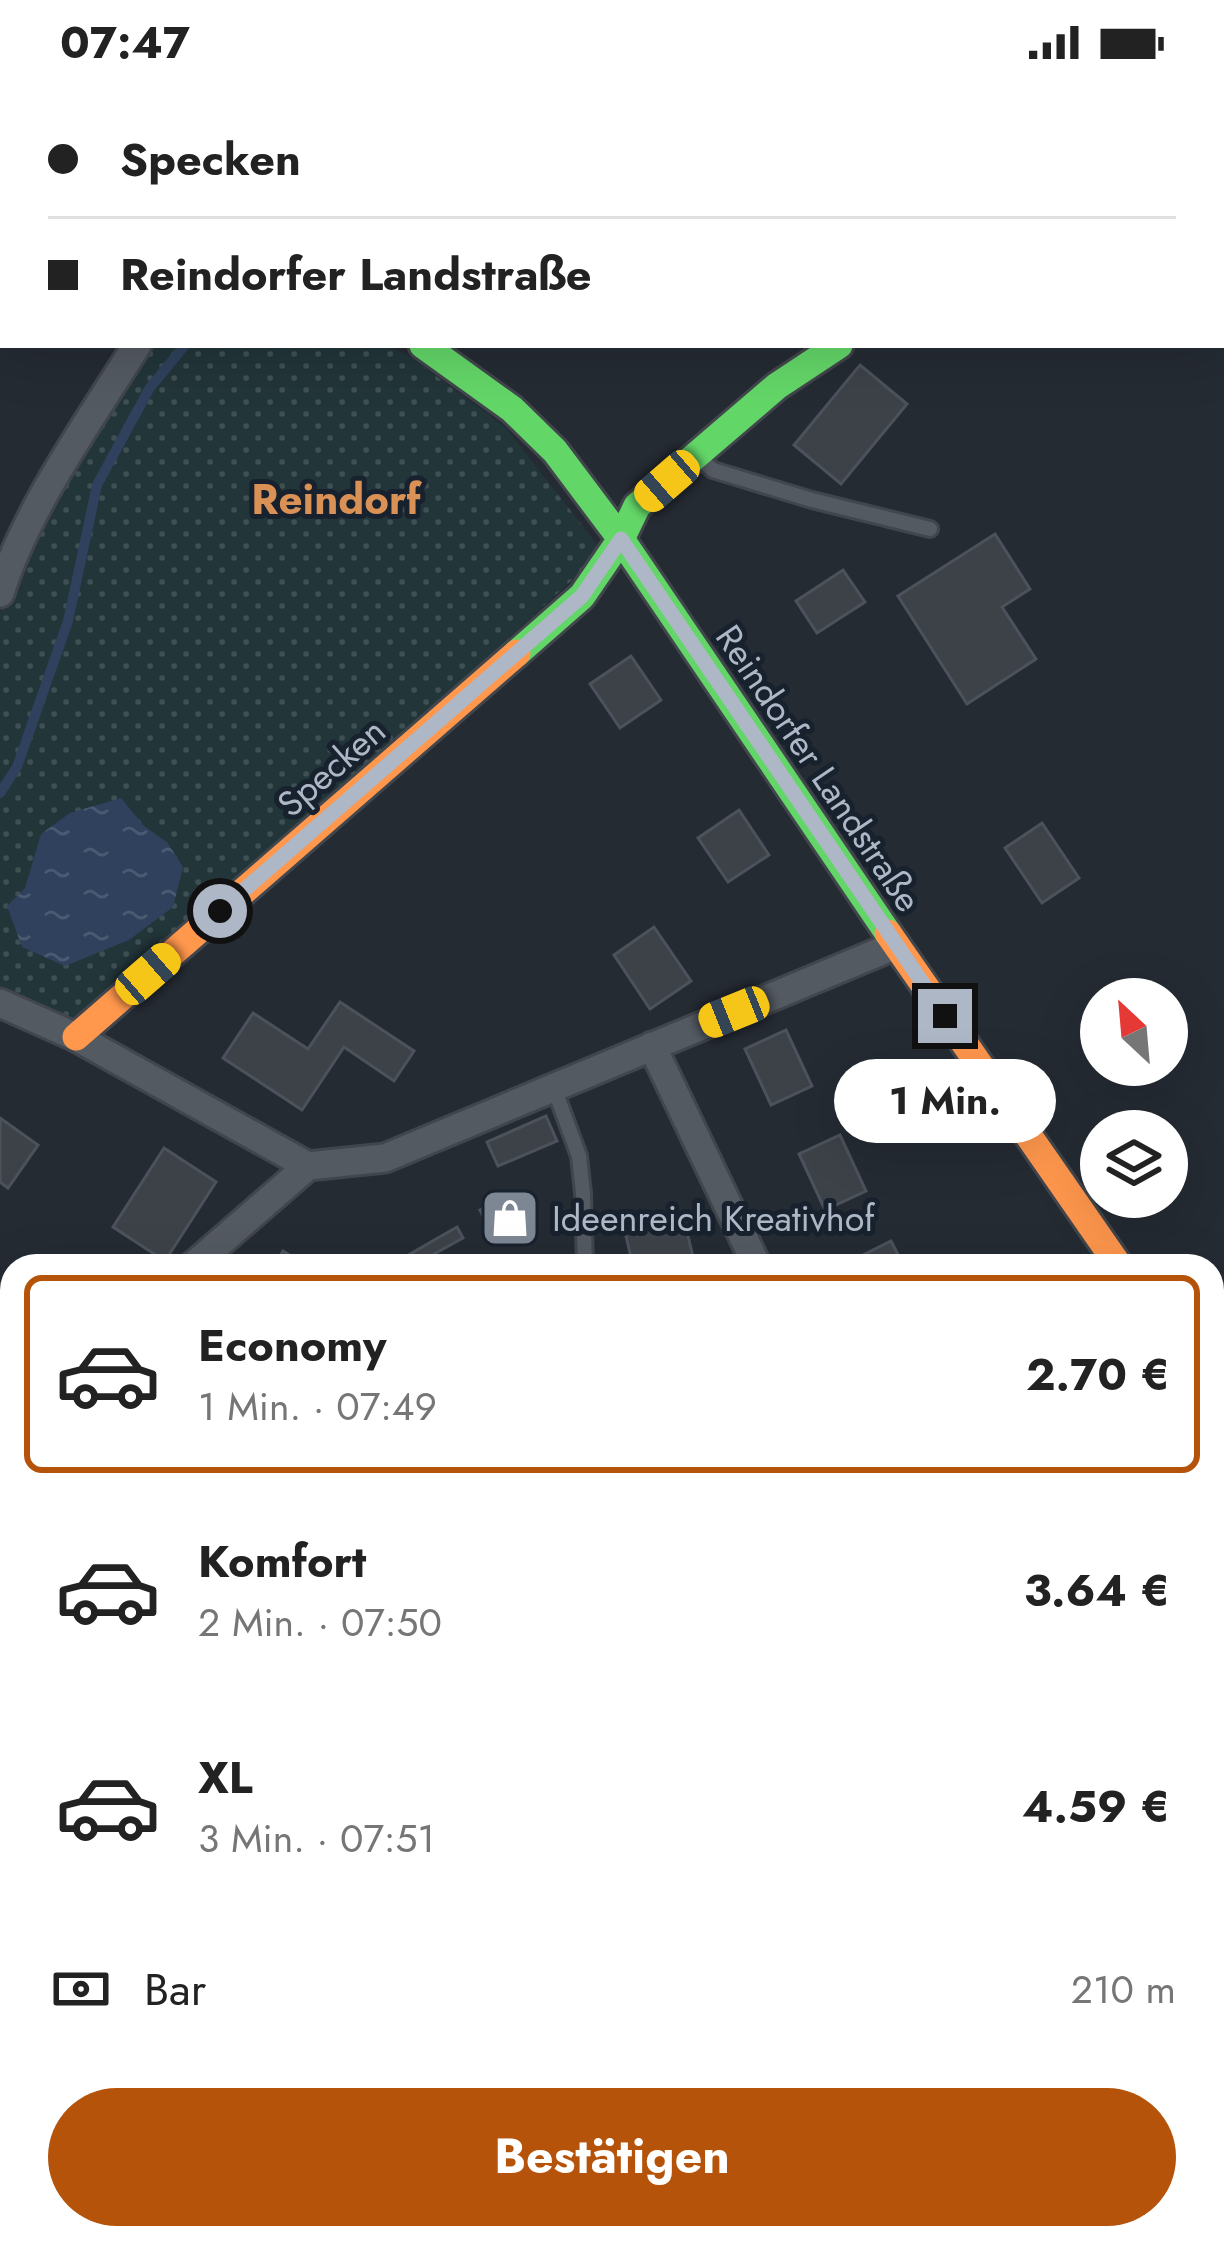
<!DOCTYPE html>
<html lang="de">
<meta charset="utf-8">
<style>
body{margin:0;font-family:Jost,sans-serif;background:#f6f6f6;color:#222;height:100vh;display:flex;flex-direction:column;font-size:45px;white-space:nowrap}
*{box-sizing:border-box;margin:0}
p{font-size:39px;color:#767676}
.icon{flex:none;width:66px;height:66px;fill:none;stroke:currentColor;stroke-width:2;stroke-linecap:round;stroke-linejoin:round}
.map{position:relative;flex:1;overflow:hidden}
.details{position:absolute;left:0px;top:1170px;width:1224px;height:996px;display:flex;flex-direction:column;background:#fff;border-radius:36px 36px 0 0;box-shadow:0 12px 48px #0002}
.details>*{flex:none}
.banner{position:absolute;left:0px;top:0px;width:1224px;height:264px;box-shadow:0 12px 48px #0002;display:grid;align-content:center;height:264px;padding:0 48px;background:#fff}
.needle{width:78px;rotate:334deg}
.tools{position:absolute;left:1080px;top:894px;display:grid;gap:24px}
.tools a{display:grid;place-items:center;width:108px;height:108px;border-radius:50%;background:#fff;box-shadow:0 12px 48px #0002;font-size:60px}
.end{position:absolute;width:54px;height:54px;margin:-27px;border:15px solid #adb7c6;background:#111;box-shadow:0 0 0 6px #111}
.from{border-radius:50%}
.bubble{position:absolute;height:84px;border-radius:42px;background:#fff;box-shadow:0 12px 48px #0002;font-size:39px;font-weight:700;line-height:84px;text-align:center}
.car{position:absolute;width:36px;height:72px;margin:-36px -18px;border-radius:15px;box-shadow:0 0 9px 3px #0007;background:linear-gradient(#f5c518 24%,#345 0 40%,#f5c518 0 76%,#345 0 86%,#f5c518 0)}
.banner b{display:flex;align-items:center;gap:42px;height:114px;font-size:45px}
.banner b+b{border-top:3px solid #e0e0e0}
.banner i{width:30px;height:30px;background:#222}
ul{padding:21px 0 0;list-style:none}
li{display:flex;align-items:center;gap:36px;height:198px;margin:0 24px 18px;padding:0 24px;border:6px solid transparent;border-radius:18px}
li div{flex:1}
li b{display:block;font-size:45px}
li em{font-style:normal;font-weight:700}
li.on{border-color:#b45309}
li>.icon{width:108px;height:108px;stroke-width:1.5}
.pay{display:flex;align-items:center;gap:30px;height:132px;padding:0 48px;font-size:45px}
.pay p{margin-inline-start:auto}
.button{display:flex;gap:24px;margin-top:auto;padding:24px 48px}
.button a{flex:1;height:138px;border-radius:72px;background:#b45309;color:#fff;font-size:48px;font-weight:700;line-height:138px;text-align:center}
.status{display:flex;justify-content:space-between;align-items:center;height:84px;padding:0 60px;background:#fff;direction:ltr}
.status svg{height:33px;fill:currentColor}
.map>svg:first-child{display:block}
.grass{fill:url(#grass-dots);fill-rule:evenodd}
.forest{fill:url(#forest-firs)}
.water{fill:url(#water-ripples)}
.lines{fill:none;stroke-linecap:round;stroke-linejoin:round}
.stream{stroke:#2f415c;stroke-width:10}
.building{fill:#3d4249;stroke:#4c525c;stroke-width:3}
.lane-casing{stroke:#41464c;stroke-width:20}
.street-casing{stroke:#41464c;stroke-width:33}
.fast-casing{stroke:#41464c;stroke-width:33}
.slow-casing{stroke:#41464c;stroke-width:33}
.path{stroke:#53595f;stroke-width:6;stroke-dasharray:9 9;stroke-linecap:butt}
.lane{stroke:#545a62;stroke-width:14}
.street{stroke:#545a62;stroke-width:27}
.fast{stroke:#63d668;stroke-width:27}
.slow{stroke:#ff974d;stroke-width:27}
.rail{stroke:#585d65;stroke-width:9;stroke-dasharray:12 12;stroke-linecap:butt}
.route{stroke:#adb7c6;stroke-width:15}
.labels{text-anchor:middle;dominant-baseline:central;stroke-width:10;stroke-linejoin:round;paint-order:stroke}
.street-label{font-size:36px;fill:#adb7c6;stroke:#18212e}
.poi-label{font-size:36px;fill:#adb7c6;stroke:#18212e;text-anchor:start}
.quarter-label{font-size:42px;font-weight:bold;fill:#da9155;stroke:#18212e}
</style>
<div class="status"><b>07:47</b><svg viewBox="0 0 49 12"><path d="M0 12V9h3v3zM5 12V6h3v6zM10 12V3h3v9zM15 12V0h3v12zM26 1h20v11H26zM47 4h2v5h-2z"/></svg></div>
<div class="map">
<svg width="1224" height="2166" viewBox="0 0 1224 2166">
<defs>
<pattern id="grass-dots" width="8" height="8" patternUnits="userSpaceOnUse" patternTransform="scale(3)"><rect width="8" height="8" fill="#223539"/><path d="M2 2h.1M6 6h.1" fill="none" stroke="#3f5054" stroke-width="1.8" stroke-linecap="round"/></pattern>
<pattern id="forest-firs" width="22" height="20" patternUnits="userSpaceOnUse" patternTransform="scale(3)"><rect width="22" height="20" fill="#223539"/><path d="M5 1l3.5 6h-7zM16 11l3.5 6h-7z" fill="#3f5054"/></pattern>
<pattern id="water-ripples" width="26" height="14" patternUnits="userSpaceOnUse" patternTransform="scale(3)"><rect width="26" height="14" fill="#2f415c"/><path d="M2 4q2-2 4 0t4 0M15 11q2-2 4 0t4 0" fill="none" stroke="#4a5a72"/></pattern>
</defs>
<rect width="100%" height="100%" fill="#252b33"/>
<path class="grass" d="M171,0H351V3H170Z
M141,261H386L409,272L505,343L603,468L76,947L0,913V529L18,471ZM144,742L167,758L7,822L25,804Z
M0,1597L12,1612V1903L0,1901Z"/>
<path class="forest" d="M0,1911L12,1912V2008L0,2006Z
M1212,2001H1224V2125H1212Z
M0,2068L12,2070V2121L0,2120Z
M290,2154H679L790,2166H392Z"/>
<path class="water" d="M121,714L144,742L167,758L183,783L173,823L129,856L65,882L22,863L7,822L25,804L41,750L70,729Z"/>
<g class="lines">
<path class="stream" d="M294,3V0
M0,709L17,683L68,537L97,401L149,305L185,261"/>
</g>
<path class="building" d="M0,0H63V3H3V6H0Z
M474,0H539L538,3H472Z
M595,0H671L674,3H597Z
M860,281L907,320L841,400L794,361Z
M995,450L1030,505L1002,523L1036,575L967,620L898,512Z
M843,486L865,518L817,549L796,517Z
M631,572L661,616L620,644L590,600Z
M739,726L769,771L728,798L698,754Z
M1042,739L1079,794L1042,819L1005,764Z
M654,843L691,897L650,925L614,871Z
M340,918L414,967L394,997L344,963L302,1026L223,974L253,929L308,965Z
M786,946L812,1002L771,1021L745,965Z
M546,1032L557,1057L498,1082L487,1058Z
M0,1034L38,1061L8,1104L0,1098Z
M840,1051L866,1107L825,1126L799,1070Z
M164,1064L216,1098L165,1177L113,1143Z
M518,1110L531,1138L494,1155L480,1126Z
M684,1135L693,1173L653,1182H633L625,1148Z
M457,1143L463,1154L416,1180L410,1170Z
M891,1157L904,1182H853L851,1177Z
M283,1167L307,1182H274Z
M1212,1518L1224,1519V1619L1212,1618Z
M1212,1717L1224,1718V1801L1212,1800Z
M1212,1883L1224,1884V1911L1212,1910Z"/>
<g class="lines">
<defs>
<path id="lane" d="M700,375L713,386L812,416L930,445
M554,1004L579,1072L583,1109L585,1182"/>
<path id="street" d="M432,3L433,0
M1221,52L1224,51
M0,509C26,425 90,336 137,261
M0,919L76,953L308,1082L385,1074L896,861
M652,962L757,1182
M193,1182L308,1082
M0,1342L12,1339"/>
<path id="fast" d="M0,132H3
M423,261L512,325L555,367L621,455L888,849
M517,569L582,512L621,455L637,422L777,302L839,261
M1212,1315L1224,1332"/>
<path id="slow" d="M888,849L1119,1182
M76,953L517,569"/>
</defs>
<use href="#lane" class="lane-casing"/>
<use href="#street" class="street-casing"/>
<use href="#fast" class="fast-casing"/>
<use href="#slow" class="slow-casing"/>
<path class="path" d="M1212,1265L1223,1282
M0,2129L12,2131
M194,2154L287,2166"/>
<use href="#lane" class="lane"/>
<use href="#street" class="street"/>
<use href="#fast" class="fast"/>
<use href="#slow" class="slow"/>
<path class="rail" d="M0,2023L12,2026
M0,2050L12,2052
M1212,2146L1224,2147
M916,2154L1083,2166"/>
</g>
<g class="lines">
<path class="route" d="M220,827L582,512L621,455L945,932"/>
</g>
<defs>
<symbol id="shop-square" viewBox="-11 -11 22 22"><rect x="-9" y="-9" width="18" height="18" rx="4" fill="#7d8693" stroke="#18212e"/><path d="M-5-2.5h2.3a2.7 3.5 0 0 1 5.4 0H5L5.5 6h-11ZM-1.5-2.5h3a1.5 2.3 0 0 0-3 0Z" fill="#fff"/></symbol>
</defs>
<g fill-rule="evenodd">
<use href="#shop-square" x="477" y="1101" width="66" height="66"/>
</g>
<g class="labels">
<g class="street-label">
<text transform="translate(331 683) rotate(-41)">Specken</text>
<text transform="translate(819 684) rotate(56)">Reindorfer Landstraße</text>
</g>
<g class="poi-label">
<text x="552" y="1134">Ideenreich Kreativhof</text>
</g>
<g class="quarter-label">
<text x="336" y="415">Reindorf</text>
</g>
</g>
</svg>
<div class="tools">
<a><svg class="needle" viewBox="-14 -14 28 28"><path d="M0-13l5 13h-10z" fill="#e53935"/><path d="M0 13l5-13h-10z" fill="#767676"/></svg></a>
<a><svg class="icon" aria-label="layers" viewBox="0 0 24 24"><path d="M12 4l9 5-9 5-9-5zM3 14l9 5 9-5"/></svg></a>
</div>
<i class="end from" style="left:220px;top:827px"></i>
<i class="end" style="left:945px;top:932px"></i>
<div class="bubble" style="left:834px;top:975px;width:222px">1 Min.</div>
<i class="car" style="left:667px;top:397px;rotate:229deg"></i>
<i class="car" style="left:148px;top:890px;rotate:49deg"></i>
<i class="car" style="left:734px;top:928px;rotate:248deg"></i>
<div class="banner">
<b><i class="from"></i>Specken</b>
<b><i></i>Reindorfer Landstraße</b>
</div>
<section class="details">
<ul>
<li class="on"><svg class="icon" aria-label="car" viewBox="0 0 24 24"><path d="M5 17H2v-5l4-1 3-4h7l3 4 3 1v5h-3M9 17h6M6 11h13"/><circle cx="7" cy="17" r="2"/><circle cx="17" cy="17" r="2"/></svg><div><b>Economy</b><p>1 Min. · 07:49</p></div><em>2.70 €</em></li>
<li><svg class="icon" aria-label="car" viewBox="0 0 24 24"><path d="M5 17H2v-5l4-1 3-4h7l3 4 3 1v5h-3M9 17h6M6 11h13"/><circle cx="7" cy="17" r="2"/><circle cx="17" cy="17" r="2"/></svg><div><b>Komfort</b><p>2 Min. · 07:50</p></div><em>3.64 €</em></li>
<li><svg class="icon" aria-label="car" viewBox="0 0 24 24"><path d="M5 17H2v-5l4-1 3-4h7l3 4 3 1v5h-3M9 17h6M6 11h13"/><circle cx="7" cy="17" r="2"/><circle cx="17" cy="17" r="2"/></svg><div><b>XL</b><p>3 Min. · 07:51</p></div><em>4.59 €</em></li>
</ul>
<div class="pay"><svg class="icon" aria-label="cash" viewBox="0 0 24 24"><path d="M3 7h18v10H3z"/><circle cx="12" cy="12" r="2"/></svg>Bar<p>210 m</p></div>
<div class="button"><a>Bestätigen</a></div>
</section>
</div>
